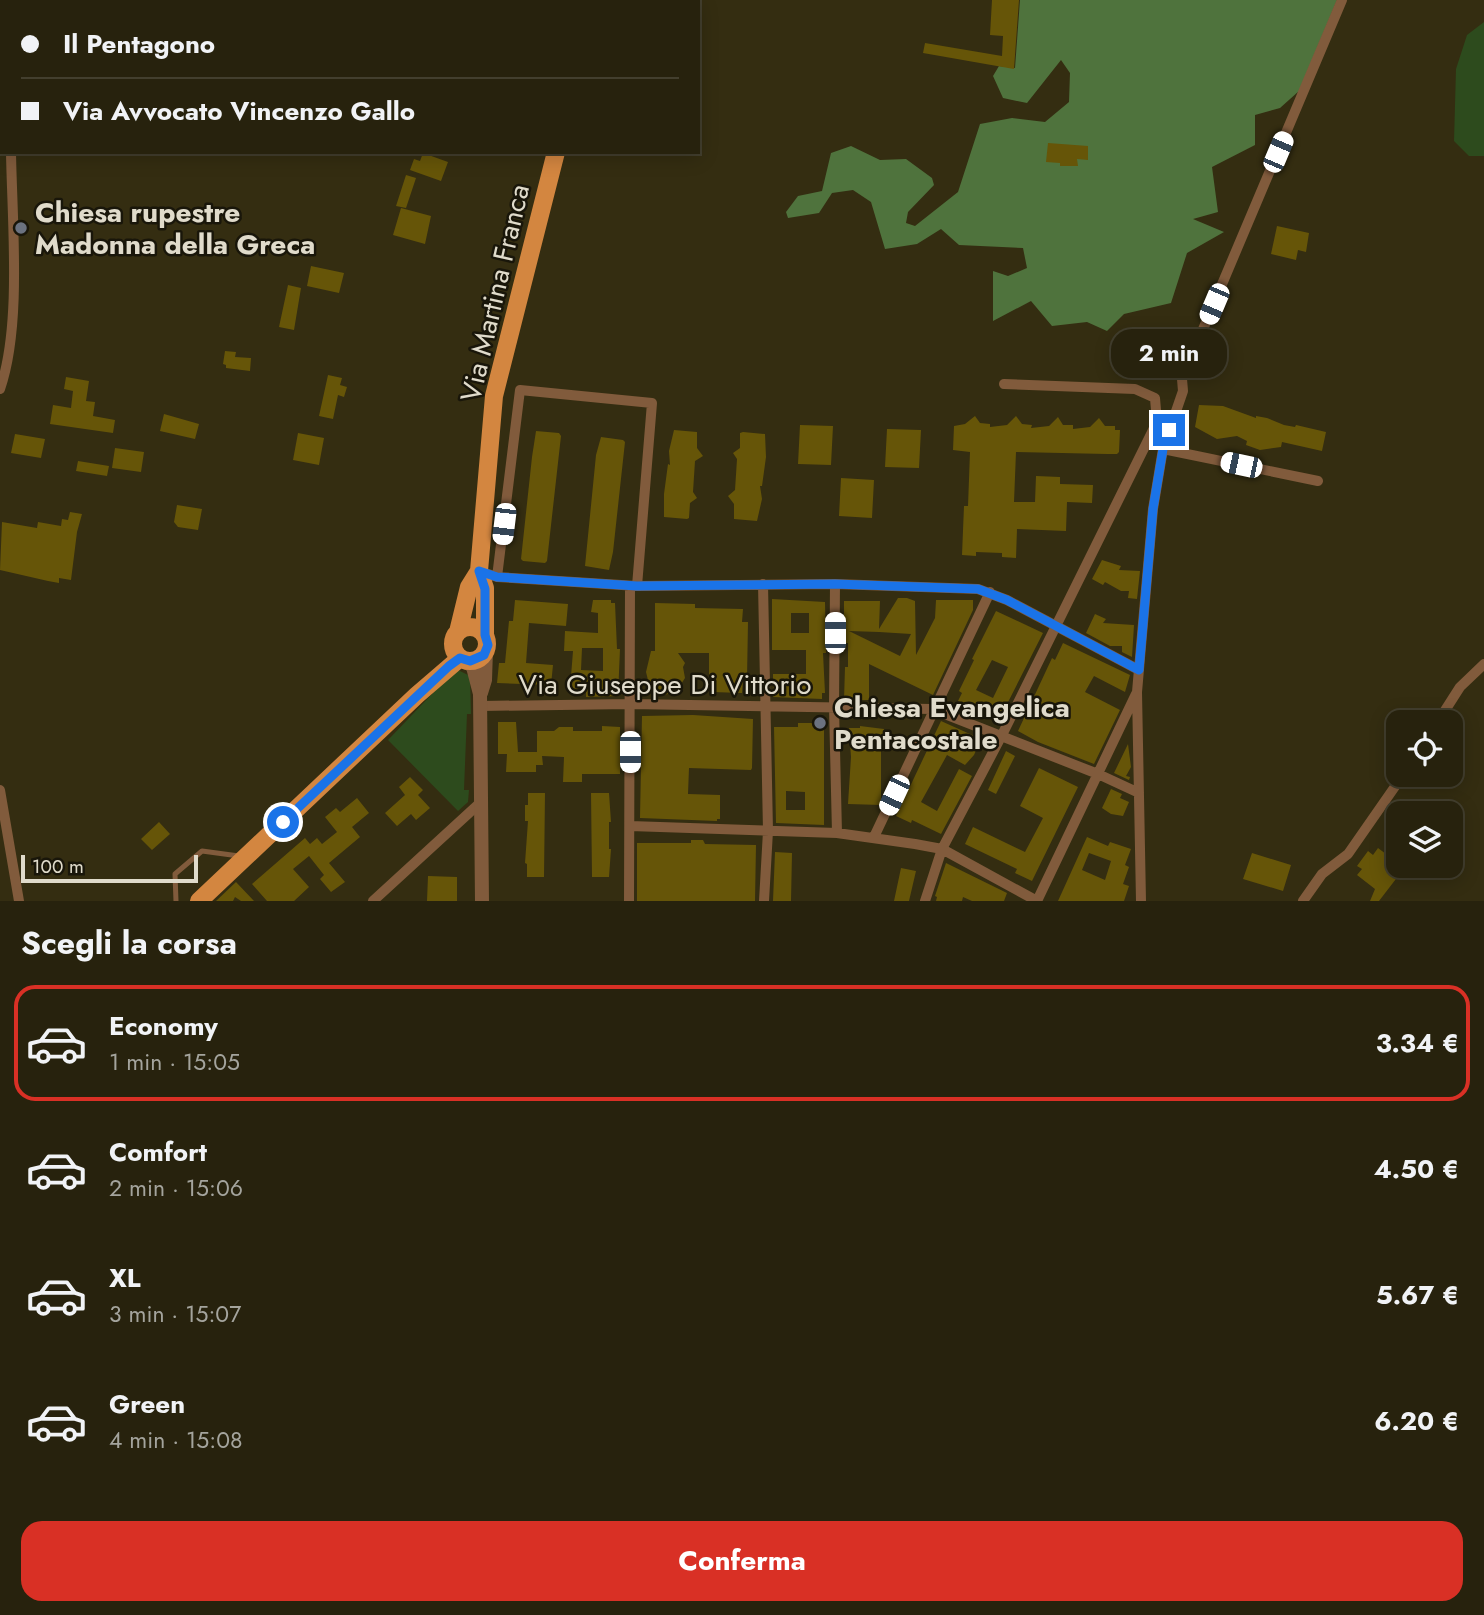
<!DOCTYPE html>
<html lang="it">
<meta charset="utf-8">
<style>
body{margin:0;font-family:Jost,sans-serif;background:#2f2a16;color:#f1f3f6;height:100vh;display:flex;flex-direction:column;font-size:26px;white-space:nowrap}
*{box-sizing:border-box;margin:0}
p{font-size:23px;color:#a4a49d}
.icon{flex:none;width:38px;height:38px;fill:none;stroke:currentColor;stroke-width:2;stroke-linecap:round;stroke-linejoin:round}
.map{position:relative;height:901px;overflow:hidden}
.panel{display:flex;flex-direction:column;background:#27220d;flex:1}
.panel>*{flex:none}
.top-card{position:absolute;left:0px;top:0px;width:700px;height:154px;box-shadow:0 4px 18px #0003,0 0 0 2px #433f2e;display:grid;align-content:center;height:154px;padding:0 21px;background:#27220d}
.tools{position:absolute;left:1386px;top:710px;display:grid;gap:14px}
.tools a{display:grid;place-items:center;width:77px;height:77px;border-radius:14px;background:#27220d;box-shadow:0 4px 18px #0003,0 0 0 2px #433f2e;font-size:35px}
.scale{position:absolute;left:21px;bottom:18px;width:177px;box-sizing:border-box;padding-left:7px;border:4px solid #e0dbcb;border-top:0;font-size:19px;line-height:24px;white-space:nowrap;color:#e0dbcb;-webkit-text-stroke:5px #19160a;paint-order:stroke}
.end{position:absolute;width:32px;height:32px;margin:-16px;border:9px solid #1a73e8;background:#fff;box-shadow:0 0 0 4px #fff}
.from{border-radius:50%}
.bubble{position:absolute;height:49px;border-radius:21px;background:#27220d;box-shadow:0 4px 18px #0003,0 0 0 2px #433f2e;font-size:23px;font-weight:700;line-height:49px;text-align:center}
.car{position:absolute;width:21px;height:42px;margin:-21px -10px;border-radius:9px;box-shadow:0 0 5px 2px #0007;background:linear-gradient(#fff 24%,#345 0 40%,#fff 0 76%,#345 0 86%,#fff 0)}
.top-card b{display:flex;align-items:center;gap:24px;height:66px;font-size:26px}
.top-card b+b{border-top:2px solid #433f2e}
.top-card i{width:18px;height:18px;background:#f1f3f6}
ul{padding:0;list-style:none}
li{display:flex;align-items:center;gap:21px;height:116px;margin:0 14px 10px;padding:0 7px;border:4px solid transparent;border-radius:21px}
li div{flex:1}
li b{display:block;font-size:26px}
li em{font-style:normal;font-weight:700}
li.selected{border-color:#d93025}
li>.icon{width:63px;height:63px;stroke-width:1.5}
h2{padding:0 21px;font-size:32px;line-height:84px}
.button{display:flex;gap:14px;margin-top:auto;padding:14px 21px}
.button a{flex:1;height:80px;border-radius:21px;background:#d93025;color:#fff;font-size:28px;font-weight:700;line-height:80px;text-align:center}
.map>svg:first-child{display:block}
.green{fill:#2d4b1d}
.forest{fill:#4f733d}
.building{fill:#665508;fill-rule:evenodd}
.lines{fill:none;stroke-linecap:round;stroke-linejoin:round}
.service{stroke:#815b3c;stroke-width:5}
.minor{stroke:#815b3c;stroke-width:10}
.tertiary{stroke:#815b3c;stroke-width:14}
.primary{stroke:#d38640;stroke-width:18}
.route{stroke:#1a73e8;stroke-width:9}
.worship-dot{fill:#6b7280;stroke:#19160a;stroke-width:2.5}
.labels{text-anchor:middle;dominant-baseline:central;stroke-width:5;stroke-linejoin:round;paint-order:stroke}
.poi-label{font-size:28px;font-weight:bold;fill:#e0dbcb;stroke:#19160a;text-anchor:start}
.street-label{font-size:28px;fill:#e0dbcb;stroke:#19160a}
</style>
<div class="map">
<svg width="1484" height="901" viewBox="0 0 1484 901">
<rect width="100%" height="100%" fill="#342d11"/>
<path class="green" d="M1484,22V156H1469L1454,141L1456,69L1467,35Z
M458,670L470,676L471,714H467L464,790H469L468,802L458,811L388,740L454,671Z"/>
<path class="forest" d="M1020,0H1337L1299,91L1280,108L1255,115V145L1212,167L1218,212L1193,219L1224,232L1187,253L1171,303L1124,314L1107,331L1087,322L1052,326L1031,301L993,321V271L1008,276L1027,268L1023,248L959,245L941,229L917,244L885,249L871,202L853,190L832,193L819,213L788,218L786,212L798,196L822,191L831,153L851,146L880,160L906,159L932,178L934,185L908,212L906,223L915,226L958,192L980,124L1012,118L1045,122L1069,102L1070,73L1061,60L1027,103L1003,98L993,76L999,66L1015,68Z"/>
<path class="building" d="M992,0H1019L1014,69L923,53L925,43L1002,56L1003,36L990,35Z
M1048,143L1088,146V160L1077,159L1078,166H1060V163L1046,162Z
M423,153L448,162L441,181L410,170L414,159L420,161Z
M406,175L416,178L406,208L396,206Z
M401,208L431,216L425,244L393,235Z
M1277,226L1309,233L1306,252L1298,250L1296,260L1271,254Z
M311,266L344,273L339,293L307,286Z
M288,285L301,288L294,330L279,327Z
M225,351L236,352L235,357L251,358L250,371L226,368V365L223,364Z
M328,375L342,378L340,385L347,387L344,397L338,395L333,419L319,416Z
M66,377L89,381L86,401L95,402L93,416L115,420L113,433L50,424L53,405L71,408L73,391L64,389Z
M1199,405L1223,406L1256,418V416L1267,418L1284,425L1295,427L1296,425L1326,432L1322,451L1282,442L1281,447L1260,450L1246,445L1247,441L1237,436L1217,439L1195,427Z
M164,414L199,424L195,439L160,431Z
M975,416L980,423L990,424V427L1007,425L1016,416L1022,424L1032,425L1031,428L1049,426L1058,417L1063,425H1073V429L1090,427L1099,418L1105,426H1115V430H1120L1119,452L1117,454H1107L1016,452L1014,502H1035L1036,476L1060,477V484L1093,485L1092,503L1067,502L1066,531L1017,529L1016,558L1002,557V553L976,552V556L962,555L964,506H968L970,452L953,450L954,426L965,424Z
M800,425L833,426L831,465L798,464Z
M887,429L921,430L919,468L885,467Z
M674,430L697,432V448L703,456L695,461L693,492L697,498L690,503L689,518L687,519L664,517V494L668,464L670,465L669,451Z
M536,431L559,433L561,436L547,561L545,563L523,561L521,559L532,457Z
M743,432L765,434L766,457L762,486H760L762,499L757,521L734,519V504L728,496L735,490L737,459L733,453L740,448V433Z
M298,433L324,438L319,465L293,460Z
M15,434L45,439L41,458L11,453Z
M601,437L623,440L625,442L613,552L609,570L585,566L596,455Z
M115,448L144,452L141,472L112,468Z
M78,461L109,466L107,476L76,471Z
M841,478L874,480L872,518L839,516Z
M177,505L202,509L198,530L178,527L174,522Z
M70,512L82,514L77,532L71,580L59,578V583L48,581L0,570L2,522L37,528L38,522L61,526L62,519L68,520Z
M1102,560L1121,566L1119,570L1140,571L1137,599L1128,598L1129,591H1121L1105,582L1103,585L1092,579Z
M898,598H907L915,601L916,655L935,618L936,600H973V610L933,695L869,664V700H844L845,667H848V643H844V601H880L879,629ZM849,631L879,632L911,634L900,656Z
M772,599L825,602L826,653H823L825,693H822V699L773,697V674H806V650H772ZM791,613H809V633H791Z
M515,600L568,604L566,626L529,623L526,663L553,665L551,685L497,683L499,663H505L509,621H513Z
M593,600H611V603H615L617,649H620L618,696L586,697V690L570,689L573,651H564L565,631L598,633V613L591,612ZM582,648H603V671L581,670Z
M655,603L695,604V608L743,609L742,622H748L747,679H743L742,693L712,692V677H709V653H678L685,663L683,667L685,678L676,692L664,695L650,688L646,672L651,651H655Z
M996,611L1043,633L1003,712L1000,711L996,719L985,714L984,717L968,709L970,706L958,701L962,693L959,691L974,660L972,659ZM992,660L1008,667L993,698L976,690Z
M1095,614L1106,619L1103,623L1134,625L1132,657L1122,652V646H1110L1086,633Z
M1063,643L1130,675L1125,692L1094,676L1085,692L1120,710L1094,764L1038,742L1018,731L1052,658L1055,660Z
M693,715L753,719L752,768L751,770L689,768L688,794L720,795V819H717V821L640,818L642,716Z
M941,721L981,739L974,755L965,765L947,755L921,802L937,811L959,769L972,776L941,834L912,820L911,823L896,816Z
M498,722H516L518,752H537V731H554L559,727H573V731H602V726L620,727V774H582V782H563L564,757L542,756L543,765H536V772H506L507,754H498Z
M798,723H824V825L776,823L774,727H798ZM786,791L805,792V810H786Z
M860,726L884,729L883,740H881V805L848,804L851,757L849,728H860Z
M1128,744L1131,767L1126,776L1130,777L1129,780L1114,773Z
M1006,751L1015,756L996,794L988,790Z
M1039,768L1078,787L1032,881L1015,873L1017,869L965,844L973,827L1025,852L1043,818L1020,806Z
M410,777L423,790L418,795L430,808L416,820L411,814L397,826L385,813L405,795L399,787Z
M1111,789L1122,794L1120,798L1129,802L1123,816L1111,814L1102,808Z
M528,793H545L544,877H527V864L525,863L528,821H525V805H528Z
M591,793H609L611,822H609V849H611L609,877H592Z
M357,798L369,813L352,827L360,837L329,863L345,882L331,892L320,879L324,875L309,856L293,869L309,887L294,901H267L252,884L305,838L310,844L317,838L322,844L337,832L325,817L336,808L340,812Z
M159,822L170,834L152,850L141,839Z
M1087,837L1108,846L1110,842L1131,849L1125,865L1129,867L1123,884L1129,886L1124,901H1058ZM1089,853L1111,861L1105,880L1082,870Z
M691,840H703L705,844L756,845L755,901H637V843H691Z
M1378,848L1398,863V866H1410L1402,877L1399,875L1379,901H1370L1375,889L1357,875L1362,869L1357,866L1368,851L1373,855Z
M775,852L792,853L791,901H773Z
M1252,853L1291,865L1283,891L1243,879Z
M946,863L1007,893L1004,901H972L963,897L962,901H936L937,897L935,896Z
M901,868L916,871L909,901H894Z
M428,876L457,877V901H427Z
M236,882L254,901H241L235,897L233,901H216Z"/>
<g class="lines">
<path class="service" d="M176,901L175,874L202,851L239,856"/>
<path class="minor" d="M0,389C22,326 12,221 11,152
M1163,449L1318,481
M479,571L497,577L637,586L835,584L978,589L1007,600L1139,670
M497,577L520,390L652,403L637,586
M763,584L768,831L764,901
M835,584L834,707L837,833
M481,706L630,704L932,709L1098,774L1139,793
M1437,723L1460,687L1484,664
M0,790L19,901
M630,826L837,833L915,844L942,849L1037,901L1136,694
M874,837L990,592
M373,901L481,802
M629,901L630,586
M925,901L942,849L1002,735L1157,422L1155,398L1135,389L1004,384
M1141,901L1137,692L1153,509L1163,449L1183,391L1182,379L1342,0
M1303,901L1322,874L1348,854L1403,775"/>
<path class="tertiary" d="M465,660L473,667L480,694L482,901
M481,693L485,680L486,650"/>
<path class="primary" d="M599,2L600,0
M479,571L485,588V635
M453 644a17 17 0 1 1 34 0a17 17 0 1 1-34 0Z
M458,632L469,587L479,571L494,396L556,152
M199,901L417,695L460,658"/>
</g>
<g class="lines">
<path class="route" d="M283,822L449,666L460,658L470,661L484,655L488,645L485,635V589L479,571L497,577L637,586L835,584L978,589L1007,600L1139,670L1153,509L1163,449L1169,430"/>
</g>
<g class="worship-dot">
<circle cx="21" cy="228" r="7"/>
<circle cx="820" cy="723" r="7"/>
</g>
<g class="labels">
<g class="poi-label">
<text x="35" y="212">Chiesa rupestre<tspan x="35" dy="32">Madonna della Greca</tspan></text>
<text x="834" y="707">Chiesa Evangelica<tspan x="834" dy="32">Pentacostale</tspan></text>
</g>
<g class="street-label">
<text transform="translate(495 293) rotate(-77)">Via Martina Franca</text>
<text x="665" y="684">Via Giuseppe Di Vittorio</text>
</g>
</g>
</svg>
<div class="tools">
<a><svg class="icon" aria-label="locate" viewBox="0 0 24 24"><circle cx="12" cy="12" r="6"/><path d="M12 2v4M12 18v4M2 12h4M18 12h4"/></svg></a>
<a><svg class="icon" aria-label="layers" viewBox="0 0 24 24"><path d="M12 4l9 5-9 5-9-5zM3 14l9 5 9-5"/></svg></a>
</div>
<div class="scale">100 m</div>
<i class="end from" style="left:283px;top:822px"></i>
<i class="end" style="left:1169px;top:430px"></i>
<div class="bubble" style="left:1111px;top:329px;width:116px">2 min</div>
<i class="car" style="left:1278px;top:152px;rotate:23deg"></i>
<i class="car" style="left:1214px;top:304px;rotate:203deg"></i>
<i class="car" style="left:1241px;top:465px;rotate:282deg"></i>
<i class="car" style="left:504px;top:524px;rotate:187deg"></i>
<i class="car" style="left:835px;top:633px;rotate:0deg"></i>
<i class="car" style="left:630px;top:752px;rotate:180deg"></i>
<i class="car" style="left:894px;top:795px;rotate:205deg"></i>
<div class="top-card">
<b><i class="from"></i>Il Pentagono</b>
<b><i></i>Via Avvocato Vincenzo Gallo</b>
</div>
</div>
<section class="panel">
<h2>Scegli la corsa</h2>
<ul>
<li class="selected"><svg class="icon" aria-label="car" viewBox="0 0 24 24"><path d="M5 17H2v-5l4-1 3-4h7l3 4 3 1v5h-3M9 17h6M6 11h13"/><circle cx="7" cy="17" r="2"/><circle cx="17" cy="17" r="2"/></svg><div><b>Economy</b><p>1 min · 15:05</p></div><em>3.34 €</em></li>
<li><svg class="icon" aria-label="car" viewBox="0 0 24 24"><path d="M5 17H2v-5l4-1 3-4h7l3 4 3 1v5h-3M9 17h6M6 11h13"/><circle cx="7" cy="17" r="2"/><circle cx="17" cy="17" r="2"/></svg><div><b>Comfort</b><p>2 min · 15:06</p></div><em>4.50 €</em></li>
<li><svg class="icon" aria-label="car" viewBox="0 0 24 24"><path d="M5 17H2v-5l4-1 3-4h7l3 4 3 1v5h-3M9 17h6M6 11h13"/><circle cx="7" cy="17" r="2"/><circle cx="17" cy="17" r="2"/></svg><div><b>XL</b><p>3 min · 15:07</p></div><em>5.67 €</em></li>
<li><svg class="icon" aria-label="car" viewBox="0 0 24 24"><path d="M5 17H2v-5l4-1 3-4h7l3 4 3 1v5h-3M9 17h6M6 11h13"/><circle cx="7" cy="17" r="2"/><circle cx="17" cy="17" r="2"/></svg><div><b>Green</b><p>4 min · 15:08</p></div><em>6.20 €</em></li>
</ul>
<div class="button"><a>Conferma</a></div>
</section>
